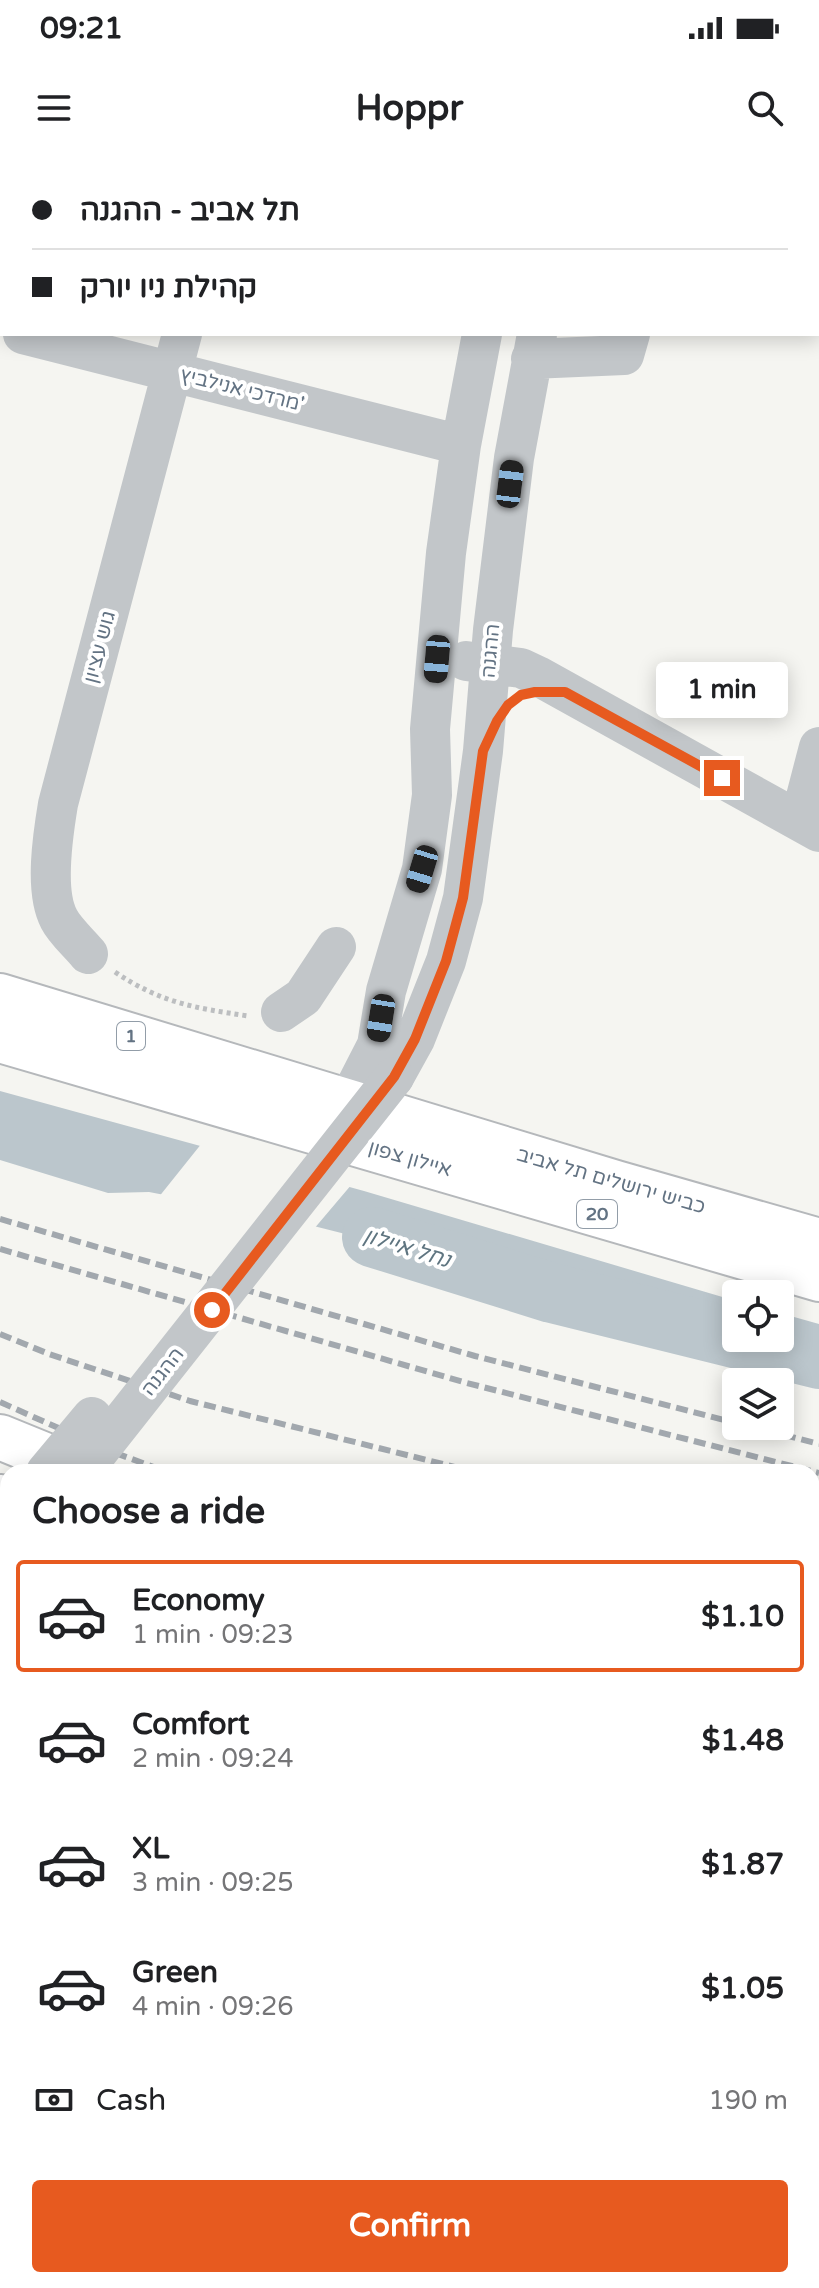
<!DOCTYPE html>
<meta charset="utf-8">
<style>
body{margin:0;font-family:"Varela Round","Noto Sans Hebrew",sans-serif;background:#f2f2f2;color:#202124;height:100vh;display:flex;flex-direction:column;font-size:30px;white-space:nowrap}
*{box-sizing:border-box;margin:0}
p{font-size:26px;color:#757577}
.icon{flex:none;width:44px;height:44px;fill:none;stroke:currentColor;stroke-width:2;stroke-linecap:round;stroke-linejoin:round}
.map{position:relative;flex:1;overflow:hidden}
.drawer{position:absolute;left:0px;top:1304px;width:820px;height:824px;display:flex;flex-direction:column;background:#fff;border-radius:24px 24px 0 0;box-shadow:0 4px 20px #0003}
.drawer>*{flex:none}
.hud{position:absolute;left:0px;top:0px;width:820px;height:176px;box-shadow:0 4px 20px #0003;display:grid;align-content:center;height:176px;padding:0 32px;background:#fff}
.tools{position:absolute;left:722px;top:1120px;display:grid;gap:16px}
.tools a{display:grid;place-items:center;width:72px;height:72px;border-radius:8px;background:#fff;box-shadow:0 4px 20px #0003;font-size:40px}
.end{position:absolute;width:36px;height:36px;margin:-18px;border:10px solid #e75a1f;background:#fff;box-shadow:0 0 0 4px #fff}
.from{border-radius:50%}
.bubble{position:absolute;height:56px;border-radius:8px;background:#fff;box-shadow:0 4px 20px #0003;font-size:26px;font-weight:800;line-height:56px;text-align:center}
.car{position:absolute;width:24px;height:48px;margin:-24px -12px;border-radius:10px;box-shadow:0 0 6px 2px #0007;background:linear-gradient(#222 24%,#8ab4d8 0 40%,#222 0 76%,#8ab4d8 0 86%,#222 0)}
.hud b{display:flex;align-items:center;gap:28px;height:76px;font-size:30px}
.hud b+b{border-top:2px solid #e0e0e0}
.hud i{width:20px;height:20px;background:#202124}
ul{padding:0;list-style:none}
li{display:flex;align-items:center;gap:24px;height:112px;margin:0 16px 12px;padding:0 16px;border:4px solid transparent;border-radius:8px}
li div{flex:1}
li b{display:block;font-size:30px}
li em{font-style:normal;font-weight:800}
li.active{border-color:#e75a1f}
li>.icon{width:72px;height:72px;stroke-width:1.5}
h2{padding:0 32px;font-size:36px;line-height:96px}
.pay{display:flex;align-items:center;gap:20px;height:88px;padding:0 32px;font-size:30px}
.pay p{margin-inline-start:auto}
.button{display:flex;gap:16px;margin-top:auto;padding:16px 32px}
.button a{flex:1;height:92px;border-radius:8px;background:#e75a1f;color:#fff;font-size:32px;font-weight:800;line-height:92px;text-align:center}
.status{display:flex;justify-content:space-between;align-items:center;height:56px;padding:0 40px;background:#fff;direction:ltr}
.status svg{height:22px;fill:currentColor}
header{display:flex;justify-content:space-between;align-items:center;height:104px;padding:0 32px;background:#fff;font-size:36px;font-weight:800}
.map>svg:first-child{display:block}
.water{fill:#bbc6cc}
.pier{fill:#f5f5f1}
.lines{fill:none;stroke-linecap:round;stroke-linejoin:round}
.river{stroke:#bbc6cc;stroke-width:60}
.major-casing{stroke:#b5b9bd;stroke-width:48}
.highway-casing{stroke:#b5b8bb;stroke-width:48}
.path{stroke:#bcbec0;stroke-width:5;stroke-dasharray:4 4;stroke-linecap:butt}
.minor{stroke:#c2c6c9;stroke-width:40}
.major{stroke:#fff;stroke-width:44}
.highway{stroke:#fff;stroke-width:44}
.rail{stroke:#a2a8ae;stroke-width:6;stroke-dasharray:12 6;stroke-linecap:butt}
.minor-bridge{stroke:#c2c6c9;stroke-width:40}
.route{stroke:#e75a1f;stroke-width:10}
.labels{text-anchor:middle;dominant-baseline:central;stroke-width:8;stroke-linejoin:round;paint-order:stroke}
.shield{fill:#fff;stroke:#929da8;stroke-width:2}
.shield-label{font-size:18px;font-weight:bold;fill:#637383}
.street-label{font-size:20px;fill:#637383;stroke:#fff}
.water-label{font-size:22px;font-style:italic;fill:#5f7580;stroke:#fff}
</style>
<div class="status"><b>09:21</b><svg viewBox="0 0 49 12"><path d="M0 12V9h3v3zM5 12V6h3v6zM10 12V3h3v9zM15 12V0h3v12zM26 1h20v11H26zM47 4h2v5h-2z"/></svg></div>
<header><svg class="icon" aria-label="menu" viewBox="0 0 24 24"><path d="M4 6h16M4 12h16M4 18h16"/></svg>Hoppr<svg class="icon" aria-label="search" viewBox="0 0 24 24"><circle cx="10" cy="10" r="6"/><path d="M15 15l6 6"/></svg></header>
<div class="map">
<svg width="819" height="2128" viewBox="0 0 819 2128">
<rect width="100%" height="100%" fill="#f5f5f1"/>
<path class="water" d="M0,931L364,1031L736,1141V1178H780V1153L819,1164V1222L723,1196L612,1156L615,1142L274,1056L149,1032L108,1033L0,1000Z"/>
<path class="pier" d="M202,983L352,1024L313,1070L274,1060L158,1038Z"/>
<g class="lines">
<path class="river" d="M372,1077L552,1133L819,1199"/>
<defs>
<path id="major" d="M0,1845L8,1847
M0,1897L8,1899
M812,2049L819,2051
M812,2113L819,2115"/>
<path id="highway" d="M0,836L616,1023L819,1081
M0,880L819,1119
M0,1277L86,1312
M0,1337L8,1341
M812,1534L819,1536
M812,1599L819,1601"/>
</defs>
<use href="#major" class="major-casing"/>
<use href="#highway" class="highway-casing"/>
<path class="path" d="M115,812C161,843 195,848 248,856"/>
<path class="minor" d="M224,2V0
M518,2L519,0
M575,2V0
M23,174L461,285
M531,199L624,195L630,174
M466,501L521,508L538,516L819,672
M800,660L819,587
M88,794C79,783 65,771 59,759C44,731 53,674 58,644L182,174
M281,852L303,837L336,787
M394,917L415,879L446,801L463,738L483,591L493,470L514,298L537,174
M356,926L377,885L386,831L422,709L432,635L430,569L446,393L461,285L482,174
M0,1367L8,1357
M0,1409L8,1400
M0,1503L8,1496
M0,1871L8,1873
M0,2029L8,2014
M812,2082L819,2084
M20,2120L48,2128"/>
<use href="#major" class="major"/>
<use href="#highway" class="highway"/>
<path class="rail" d="M0,1059L475,1196L736,1263
M0,1089L467,1223L819,1313
M0,1174L49,1194L190,1241L475,1312
M0,1242L110,1291L167,1312
M749,1266L819,1284
M812,1396L819,1398
M812,1465L819,1467"/>
<path class="minor-bridge" d="M46,1312L92,1257
M82,1312L394,917"/>
</g>
<g class="lines">
<path class="route" d="M212,1150L394,917L415,879L446,801L463,738L483,591L497,561L508,545L521,535L535,532H565L722,618"/>
</g>
<g class="labels">
<g class="shield">
<rect x="117" y="862" width="28" height="28" rx="6"/>
<rect x="577" y="1040" width="40" height="28" rx="6"/>
</g>
<g class="shield-label">
<text x="131" y="876">1</text>
<text x="597" y="1054">20</text>
</g>
<g class="street-label">
<text transform="translate(242 230) rotate(14)">מרדכי אנילביץ'</text>
<text transform="translate(100 487) rotate(-75)">גוש עציון</text>
<text transform="translate(491 491) rotate(-85)">ההגנה</text>
<text transform="translate(410 999) rotate(16)">איילון צפון</text>
<text transform="translate(611 1021) rotate(16)">כביש ירושלים תל אביב</text>
<text transform="translate(163 1212) rotate(-52)">ההגנה</text>
</g>
<g class="water-label">
<text transform="translate(407 1088) rotate(17)">נחל איילון</text>
</g>
</g>
</svg>
<div class="tools">
<a><svg class="icon" aria-label="locate" viewBox="0 0 24 24"><circle cx="12" cy="12" r="6"/><path d="M12 2v4M12 18v4M2 12h4M18 12h4"/></svg></a>
<a><svg class="icon" aria-label="layers" viewBox="0 0 24 24"><path d="M12 4l9 5-9 5-9-5zM3 14l9 5 9-5"/></svg></a>
</div>
<i class="end from" style="left:212px;top:1150px"></i>
<i class="end" style="left:722px;top:618px"></i>
<div class="bubble" style="left:656px;top:502px;width:132px">1 min</div>
<i class="car" style="left:510px;top:324px;rotate:7deg"></i>
<i class="car" style="left:437px;top:499px;rotate:185deg"></i>
<i class="car" style="left:422px;top:709px;rotate:197deg"></i>
<i class="car" style="left:381px;top:858px;rotate:189deg"></i>
<div class="hud">
<b><i class="from"></i>תל אביב - ההגנה</b>
<b><i></i>קהילת ניו יורק</b>
</div>
<section class="drawer">
<h2>Choose a ride</h2>
<ul>
<li class="active"><svg class="icon" aria-label="car" viewBox="0 0 24 24"><path d="M5 17H2v-5l4-1 3-4h7l3 4 3 1v5h-3M9 17h6M6 11h13"/><circle cx="7" cy="17" r="2"/><circle cx="17" cy="17" r="2"/></svg><div><b>Economy</b><p>1 min · 09:23</p></div><em>$1.10</em></li>
<li><svg class="icon" aria-label="car" viewBox="0 0 24 24"><path d="M5 17H2v-5l4-1 3-4h7l3 4 3 1v5h-3M9 17h6M6 11h13"/><circle cx="7" cy="17" r="2"/><circle cx="17" cy="17" r="2"/></svg><div><b>Comfort</b><p>2 min · 09:24</p></div><em>$1.48</em></li>
<li><svg class="icon" aria-label="car" viewBox="0 0 24 24"><path d="M5 17H2v-5l4-1 3-4h7l3 4 3 1v5h-3M9 17h6M6 11h13"/><circle cx="7" cy="17" r="2"/><circle cx="17" cy="17" r="2"/></svg><div><b>XL</b><p>3 min · 09:25</p></div><em>$1.87</em></li>
<li><svg class="icon" aria-label="car" viewBox="0 0 24 24"><path d="M5 17H2v-5l4-1 3-4h7l3 4 3 1v5h-3M9 17h6M6 11h13"/><circle cx="7" cy="17" r="2"/><circle cx="17" cy="17" r="2"/></svg><div><b>Green</b><p>4 min · 09:26</p></div><em>$1.05</em></li>
</ul>
<div class="pay"><svg class="icon" aria-label="cash" viewBox="0 0 24 24"><path d="M3 7h18v10H3z"/><circle cx="12" cy="12" r="2"/></svg>Cash<p>190 m</p></div>
<div class="button"><a>Confirm</a></div>
</section>
</div>
